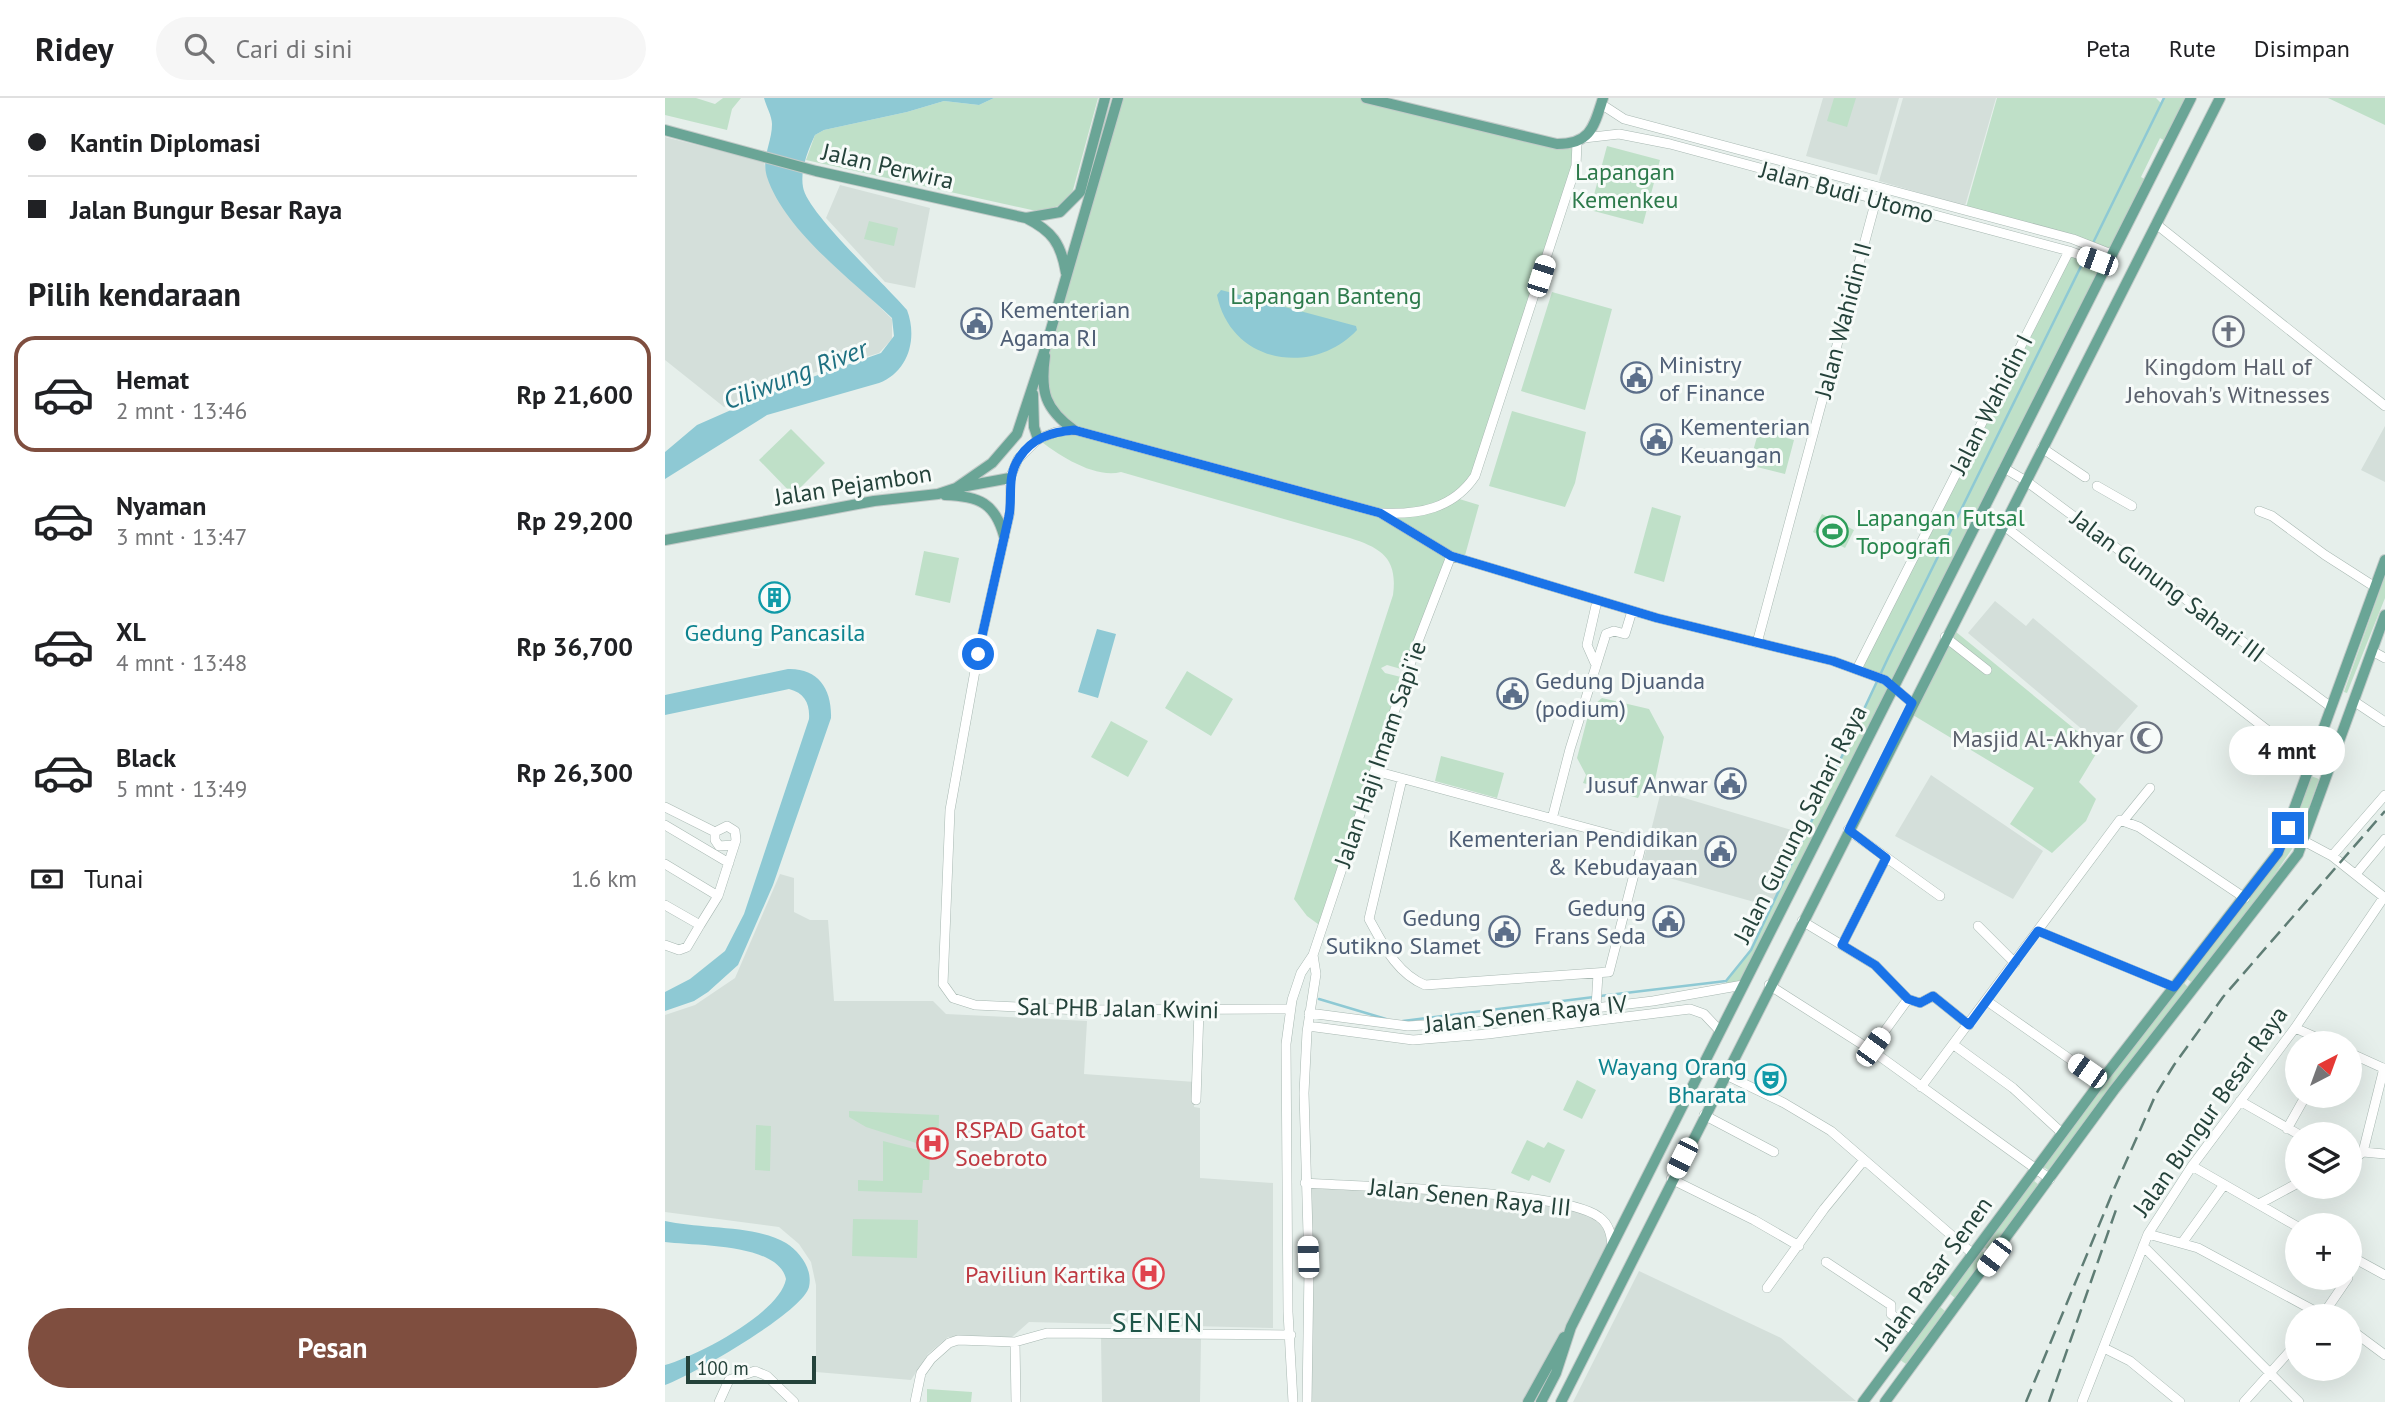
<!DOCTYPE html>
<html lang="id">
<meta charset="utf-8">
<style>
body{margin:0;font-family:"PT Sans",sans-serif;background:#f6f6f6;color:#202124;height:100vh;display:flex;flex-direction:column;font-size:26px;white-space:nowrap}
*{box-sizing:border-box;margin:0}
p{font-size:23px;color:#757577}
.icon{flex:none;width:38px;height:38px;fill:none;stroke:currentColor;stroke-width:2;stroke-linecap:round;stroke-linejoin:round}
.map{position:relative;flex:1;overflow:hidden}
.details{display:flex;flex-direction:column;background:#fff;width:665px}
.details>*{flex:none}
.top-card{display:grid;align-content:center;height:154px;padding:0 28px;background:#fff}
.needle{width:46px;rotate:41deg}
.controls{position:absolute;left:1620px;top:933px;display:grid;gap:14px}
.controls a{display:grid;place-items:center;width:77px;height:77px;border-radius:50%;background:#fff;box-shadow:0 7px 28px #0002;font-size:35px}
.scale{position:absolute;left:21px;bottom:18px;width:130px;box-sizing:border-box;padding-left:7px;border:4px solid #24423a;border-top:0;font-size:19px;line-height:24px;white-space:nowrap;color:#24423a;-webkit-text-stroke:5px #f7fbf9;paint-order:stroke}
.end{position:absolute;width:32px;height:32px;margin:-16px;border:9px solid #1a73e8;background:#fff;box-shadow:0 0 0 4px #fff}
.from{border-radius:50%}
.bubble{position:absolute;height:49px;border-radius:24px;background:#fff;box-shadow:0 7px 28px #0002;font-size:23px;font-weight:800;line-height:49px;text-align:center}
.car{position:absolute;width:21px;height:42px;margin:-21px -10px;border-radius:9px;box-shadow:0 0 5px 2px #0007;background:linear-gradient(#fff 24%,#345 0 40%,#fff 0 76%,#345 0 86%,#fff 0)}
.top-card b{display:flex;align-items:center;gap:24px;height:66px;font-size:26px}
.top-card b+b{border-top:2px solid #e0e0e0}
.top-card i{width:18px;height:18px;background:#202124}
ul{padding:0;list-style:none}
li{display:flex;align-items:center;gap:21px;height:116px;margin:0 14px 10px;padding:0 14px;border:4px solid transparent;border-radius:21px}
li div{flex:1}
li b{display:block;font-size:26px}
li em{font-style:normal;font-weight:800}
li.on{border-color:#7f4e3f}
li>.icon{width:63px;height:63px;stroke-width:1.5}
h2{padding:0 28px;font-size:32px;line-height:84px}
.pay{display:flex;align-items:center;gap:18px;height:77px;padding:0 28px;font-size:26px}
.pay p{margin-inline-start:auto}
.action{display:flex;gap:14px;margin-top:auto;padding:14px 28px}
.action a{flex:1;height:80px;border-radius:42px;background:#7f4e3f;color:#fff;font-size:28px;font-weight:800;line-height:80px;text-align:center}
header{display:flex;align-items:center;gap:42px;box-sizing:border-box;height:98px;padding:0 35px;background:#fff;border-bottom:2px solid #e0e0e0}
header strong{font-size:33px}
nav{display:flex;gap:38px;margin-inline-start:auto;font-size:24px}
.search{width:490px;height:63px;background:#f6f6f6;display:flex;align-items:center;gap:18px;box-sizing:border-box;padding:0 24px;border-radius:38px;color:#757577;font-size:26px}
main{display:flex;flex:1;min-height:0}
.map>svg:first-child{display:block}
.built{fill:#d4dfda}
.green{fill:#bfe0c8}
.water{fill:#8ec9d4}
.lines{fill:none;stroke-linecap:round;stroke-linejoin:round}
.stream{stroke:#8ec9d4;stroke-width:2.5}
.minor-casing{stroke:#a8b8b2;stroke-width:10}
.major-casing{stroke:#c2cac8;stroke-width:12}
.minor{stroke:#fff;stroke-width:9}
.major{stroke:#6aa596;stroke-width:10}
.rail{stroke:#5f7d75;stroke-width:2.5;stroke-dasharray:14 7;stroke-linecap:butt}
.route{stroke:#1a73e8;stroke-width:9}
.labels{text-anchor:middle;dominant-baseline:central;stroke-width:6;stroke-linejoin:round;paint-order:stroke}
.street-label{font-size:24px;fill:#24423a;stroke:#f7fbf9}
.park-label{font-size:24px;fill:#2d7a4b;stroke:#f7fbf9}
.service-label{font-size:24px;fill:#4e5e75;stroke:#f7fbf9;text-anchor:start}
.worship-label{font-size:24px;fill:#5b616d;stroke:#f7fbf9}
.leisure-label{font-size:24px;fill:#27864d;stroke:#f7fbf9;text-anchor:start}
.culture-label{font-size:24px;fill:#0d838f;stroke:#f7fbf9}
.health-label{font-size:24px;fill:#be3a42;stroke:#f7fbf9;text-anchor:start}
.water-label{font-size:26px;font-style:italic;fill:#1c6f80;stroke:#f7fbf9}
.quarter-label{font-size:28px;letter-spacing:2px;fill:#1f5548;stroke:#f7fbf9}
</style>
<header>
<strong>Ridey</strong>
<div class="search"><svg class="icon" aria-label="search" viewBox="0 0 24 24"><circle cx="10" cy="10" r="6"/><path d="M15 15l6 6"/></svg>Cari di sini</div>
<nav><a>Peta</a><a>Rute</a><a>Disimpan</a></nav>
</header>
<main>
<section class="details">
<div class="top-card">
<b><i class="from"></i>Kantin Diplomasi</b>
<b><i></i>Jalan Bungur Besar Raya</b>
</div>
<h2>Pilih kendaraan</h2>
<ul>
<li class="on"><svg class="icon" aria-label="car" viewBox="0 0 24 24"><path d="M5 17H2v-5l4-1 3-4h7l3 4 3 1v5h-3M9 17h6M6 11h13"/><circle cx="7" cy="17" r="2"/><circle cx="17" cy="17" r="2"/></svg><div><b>Hemat</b><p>2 mnt · 13:46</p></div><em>Rp 21,600</em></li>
<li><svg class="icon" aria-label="car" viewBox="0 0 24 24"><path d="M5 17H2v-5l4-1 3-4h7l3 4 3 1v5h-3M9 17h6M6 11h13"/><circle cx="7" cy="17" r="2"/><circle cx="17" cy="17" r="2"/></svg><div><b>Nyaman</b><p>3 mnt · 13:47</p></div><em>Rp 29,200</em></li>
<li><svg class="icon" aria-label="car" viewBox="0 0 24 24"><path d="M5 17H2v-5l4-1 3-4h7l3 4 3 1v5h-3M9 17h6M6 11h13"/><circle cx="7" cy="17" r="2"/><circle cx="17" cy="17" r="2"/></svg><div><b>XL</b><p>4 mnt · 13:48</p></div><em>Rp 36,700</em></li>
<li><svg class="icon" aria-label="car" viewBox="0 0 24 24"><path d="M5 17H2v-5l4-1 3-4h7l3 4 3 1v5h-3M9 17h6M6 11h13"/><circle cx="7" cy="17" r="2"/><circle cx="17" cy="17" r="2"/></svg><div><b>Black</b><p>5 mnt · 13:49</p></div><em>Rp 26,300</em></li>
</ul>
<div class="pay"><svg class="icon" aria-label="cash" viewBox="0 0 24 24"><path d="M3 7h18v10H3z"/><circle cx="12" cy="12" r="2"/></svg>Tunai<p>1.6 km</p></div>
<div class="action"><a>Pesan</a></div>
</section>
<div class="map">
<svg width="1720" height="1304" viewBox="0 0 1720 1304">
<rect width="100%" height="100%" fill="#e6efeb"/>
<path class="built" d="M1158,0H1234L1212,77L1141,58Z
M1238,0H1331L1300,108L1214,83Z
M0,39L99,64L103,81L132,129L227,221V241L214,255L138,278L59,309L0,262Z
M175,87L265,110L250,190L220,184L161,120Z
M1720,328V384L1696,372Z
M1330,503L1361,528L1368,520L1473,608L1438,649L1303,535Z
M1266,677L1378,753L1348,801L1230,738Z
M996,693L1140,736L1107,809L976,772Z
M115,776L129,780V814L145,822H163L169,903H268L281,916L422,923L419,976L530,984L529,1009L535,1010V1080L608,1085V1230L364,1224L347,1239H283L263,1256L246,1282L151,1274V1187L146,1164L134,1146L114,1129L0,1114V917L30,907L70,880Z
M640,1085L849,1099L937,1120L947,1149L863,1304H642Z
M974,1173L1116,1240L1191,1303L908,1304Z
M436,1239L536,1241L535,1304H437Z"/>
<path class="green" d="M0,0H31L50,6L58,0H76L67,11L62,32L0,17Z
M329,0H433L408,92L398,106L376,114L141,62L150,37L159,32L242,14L279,3L314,7Z
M453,0H705L912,45V57L810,378L791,400L814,407L799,461L786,458L743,573L722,567L716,570L720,575L740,580L657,829L642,818L629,801L728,497C733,460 716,450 685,440L456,374C430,381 393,357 373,341L408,333L384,308L380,265Z
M1169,0H1191L1182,29L1162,23Z
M1332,0H1491L1496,5L1498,0H1525L1502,44L1495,40L1476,79L1483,83L1446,156L1300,113Z
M1663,0H1720V27Z
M942,48L995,62L978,126L925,112Z
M204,123L233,130L229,148L199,141Z
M1404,153L1442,167L1078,887L1061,891V883L1086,852L1213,580L1192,571Z
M887,194L947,211L920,312L856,293Z
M847,313L921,334L910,385L900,409L824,388Z
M126,331L160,365L128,397L94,362Z
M1094,332L1129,342L1120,376L1084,367Z
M987,409L1016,418L999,484L969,475Z
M1157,416L1189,432L1180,450L1148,434Z
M259,453L294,460L285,505L250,497Z
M1720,478V500L1682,595L1679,594Z
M1285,529L1434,651L1414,684L1431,701L1421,723L1387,755L1345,726L1369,690L1243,614Z
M522,573L568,601L546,638L500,610Z
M937,600L984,611L999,639L989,687L976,694L973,700L918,685L921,677L912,660L925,610Z
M446,623L483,643L463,679L426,659Z
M776,658L839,675L832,700L770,683Z
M1646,678L1654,681L1635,734L1627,732Z
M1624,746L1629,748L1591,804L1526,884L1521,880L1585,800Z
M1518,884L1523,889L1383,1072L1377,1068Z
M912,982L931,992L917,1021L898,1012Z
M184,1013L274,1017L273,1052L201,1029L184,1019Z
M91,1027L106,1028L105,1073L90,1072Z
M862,1042L879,1050L883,1044L900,1052L885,1085L867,1077L864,1083L846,1075Z
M218,1043L265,1055L264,1082H258L257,1095L193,1093V1082L218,1083Z
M1368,1082L1374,1087L1326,1153L1319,1149Z
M188,1121L253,1122L252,1160L187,1158Z
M1317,1153L1323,1158L1290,1200L1284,1195Z
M1274,1208L1280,1213L1241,1266L1235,1262Z
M262,1291L307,1294L306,1304H262Z"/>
<path class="water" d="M99,0H329L314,7L279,3L242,14L159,32L150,37C143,52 135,72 138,89C142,115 221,187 242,212C253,241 243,274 214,285L102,317L0,381V354L32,327L116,290L216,255L229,238L227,220C187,182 120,133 102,79C96,59 107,45 107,26C107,18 101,8 99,0Z
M556,192L691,228L692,232C648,279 566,266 552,197Z
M432,531L451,536L433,600L413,594Z
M123,571C153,570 167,591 166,620L108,787L73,867L43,894L29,903L0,913V894L25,881L60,853L79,816L144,621C145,606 140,595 124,591L0,617V597Z
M0,1123C34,1131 92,1127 121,1145C135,1154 148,1171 144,1189C137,1215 27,1277 0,1287V1267C32,1258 115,1215 121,1181C113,1145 31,1148 0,1144Z"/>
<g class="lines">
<path class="stream" d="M1428,145L1499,0
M935,898L1061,883L1086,852L1223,560L1425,150
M654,901L721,921
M738,923L929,899"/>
<defs>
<path id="minor" d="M936,6L959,21L1408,141L1446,156
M919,40L954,36L1005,46L1404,153L1442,167
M1491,126L1720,308
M1377,350L1420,379
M1339,370L1361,383L1666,609
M1432,388L1467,408
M1594,413L1607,418L1660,457L1710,489
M716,415C753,417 788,411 810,378L911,68L912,45
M1338,427L1637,659L1663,674
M1280,539L1322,572
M1092,545L1211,102
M1707,553L1720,560
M930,565L922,547L932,503
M1192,571L1404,153
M1690,604L1720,624
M710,673L977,745L944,874L760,887C731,875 718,846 704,821L737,681
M0,709L50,734
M887,721L905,651L941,536L949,533L960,536L967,513
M1459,722L1485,690
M0,727L64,765
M1183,732L1275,798
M50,734V742L54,748L68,747
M1622,734L1667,758L1720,800
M1667,758L1720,697
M0,766L53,798
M1691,776L1720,741
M0,807L35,827L53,798L71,742L70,733L62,728L50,734
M1137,823L1210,867L1243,901L1255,905L1268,898L1304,927
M1313,828L1350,865
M1373,833L1509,889
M0,847L14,852L22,849L35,827
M1177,847L1221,760
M1104,887L1206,952L1385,1081
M1322,903L1436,983
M931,909L933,876
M625,911L415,912L310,907L288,900L278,886L285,712L313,556L345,414V380L353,361L373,341L391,334L409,332L715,415L786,458L992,520L1168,563L1220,582L1247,605
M644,915L743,928L822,923L988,903L1078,887
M643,928L748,942L823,936L1025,911L1039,916L1055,933
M1630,930L1664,945
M1289,947L1348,990L1397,1035
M1206,952L1243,901
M1685,955L1720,971
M1059,976L1119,1005L1166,1033L1308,1156
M1256,989L1455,722L1474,729L1580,800
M531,1002L534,912
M1575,1003L1633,1036
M1039,1017L1109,1054
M1622,1031L1640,999
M1698,1054L1720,1056
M1685,1064L1698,1054L1719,970
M1527,1068L1633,1129
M1006,1081L1089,1122L1134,1148
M640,1085C695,1089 899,1092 934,1119C944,1126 946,1136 947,1147
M1594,1106L1633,1085
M1483,1136L1533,1150L1659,1218
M1517,1145L1558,1088
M1478,1148L1634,1304
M1685,1158L1720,1177
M1161,1164L1226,1207V1216L1250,1234
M1102,1190L1159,1111L1199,1062
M1657,1218L1683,1180
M1685,1231L1720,1257
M350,1244L351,1304
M1439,1250L1465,1263L1515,1304
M54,1304L64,1282L90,1273L102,1278L129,1304
M250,1304L256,1275L266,1261L284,1245L293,1242L350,1244L382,1235L626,1237
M628,1304L623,1214L621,946L627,902L636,875L648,857L752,546L786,458
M642,1304L644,1171L639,995L642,934L651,876L648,857
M1417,1304L1483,1136L1527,1068L1630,930L1719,799
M1579,1304L1633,1244"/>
<path id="major" d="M701,0L892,46C926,46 929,28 938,0
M0,32L151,73L361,120C387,133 396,145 401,175
M361,120L395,114L415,94L440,0
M380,258C375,294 380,311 409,332
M368,296L369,329L373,341
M296,389L345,380
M280,397C314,398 330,405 339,438
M0,442L209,403L273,396L291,390L327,365L352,336L382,245L453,0
M863,1304L899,1239
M876,1304L891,1275L906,1229L1526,0
M896,1304L1555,0
M1198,1304L1436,983L1613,755L1720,462
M1220,1304L1449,992L1633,756L1720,517"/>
</defs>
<use href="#minor" class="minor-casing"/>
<use href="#major" class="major-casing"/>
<use href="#minor" class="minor"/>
<use href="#major" class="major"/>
<path class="rail" d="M1361,1304L1449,1091L1491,996L1509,967L1558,899L1720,713
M1384,1304L1453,1106"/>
</g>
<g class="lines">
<path class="route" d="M313,556C323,510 334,464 344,418C348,397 341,380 354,360C367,340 386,334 409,332L715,415L786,458L992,520L1168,563L1220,582L1247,605L1184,732L1221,760L1177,847L1210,867L1243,901L1255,905L1268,898L1304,927L1373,833L1509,889L1613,755L1623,730"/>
</g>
<defs>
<symbol id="civic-ring" viewBox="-11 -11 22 22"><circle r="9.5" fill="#f7fbf9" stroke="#5c6f8a" stroke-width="1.5"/><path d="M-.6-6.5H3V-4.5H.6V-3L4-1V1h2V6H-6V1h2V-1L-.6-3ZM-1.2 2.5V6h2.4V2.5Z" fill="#5c6f8a"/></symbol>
<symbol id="church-ring" viewBox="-11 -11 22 22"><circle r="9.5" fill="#f7fbf9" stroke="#6b7280" stroke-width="1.5"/><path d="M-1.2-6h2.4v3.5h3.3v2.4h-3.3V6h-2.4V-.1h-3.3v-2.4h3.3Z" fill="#6b7280"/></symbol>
<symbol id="stadium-ring" viewBox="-11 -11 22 22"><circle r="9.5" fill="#f7fbf9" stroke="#2e9e5b" stroke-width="1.5"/><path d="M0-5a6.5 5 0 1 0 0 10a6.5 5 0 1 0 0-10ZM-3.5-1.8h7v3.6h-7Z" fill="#2e9e5b"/></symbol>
<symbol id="building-ring" viewBox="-11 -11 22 22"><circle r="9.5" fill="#f7fbf9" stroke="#0f9aa8" stroke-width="1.5"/><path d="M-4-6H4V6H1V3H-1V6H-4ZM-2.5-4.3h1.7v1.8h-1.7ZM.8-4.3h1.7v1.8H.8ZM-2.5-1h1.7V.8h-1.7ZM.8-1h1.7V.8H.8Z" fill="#0f9aa8"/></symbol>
<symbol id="mosque-ring" viewBox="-11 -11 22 22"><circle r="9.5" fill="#f7fbf9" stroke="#6b7280" stroke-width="1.5"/><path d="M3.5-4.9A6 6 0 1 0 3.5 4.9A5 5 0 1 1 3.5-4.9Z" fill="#6b7280"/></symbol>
<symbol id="theatre-ring" viewBox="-11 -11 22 22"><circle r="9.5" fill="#f7fbf9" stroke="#0f9aa8" stroke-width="1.5"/><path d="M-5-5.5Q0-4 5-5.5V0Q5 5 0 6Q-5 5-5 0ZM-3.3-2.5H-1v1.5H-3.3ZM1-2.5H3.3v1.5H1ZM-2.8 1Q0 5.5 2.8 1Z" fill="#0f9aa8"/></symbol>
<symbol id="hospital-ring" viewBox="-11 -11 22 22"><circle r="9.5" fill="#f7fbf9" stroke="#e0444e" stroke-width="1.5"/><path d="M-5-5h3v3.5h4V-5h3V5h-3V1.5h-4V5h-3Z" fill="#e0444e"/></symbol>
</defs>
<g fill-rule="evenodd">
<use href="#civic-ring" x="294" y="208" width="35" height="35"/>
<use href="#church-ring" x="1546" y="216" width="35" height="35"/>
<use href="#civic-ring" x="954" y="262" width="35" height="35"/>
<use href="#civic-ring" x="974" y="324" width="35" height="35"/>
<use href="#stadium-ring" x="1150" y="416" width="35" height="35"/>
<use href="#building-ring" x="92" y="482" width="35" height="35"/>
<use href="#civic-ring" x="830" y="578" width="35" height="35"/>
<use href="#mosque-ring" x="1464" y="622" width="35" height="35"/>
<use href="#civic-ring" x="1048" y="668" width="35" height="35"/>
<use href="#civic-ring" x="1038" y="736" width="35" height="35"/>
<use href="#civic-ring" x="986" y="806" width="35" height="35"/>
<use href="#civic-ring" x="822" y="816" width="35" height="35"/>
<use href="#theatre-ring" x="1088" y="964" width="35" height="35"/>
<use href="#hospital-ring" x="250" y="1028" width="35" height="35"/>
<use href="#hospital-ring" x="466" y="1158" width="35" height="35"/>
</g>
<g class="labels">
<g class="street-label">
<text transform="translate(223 68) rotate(13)">Jalan Perwira</text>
<text transform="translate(1182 94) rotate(15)">Jalan Budi Utomo</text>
<text transform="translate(1178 222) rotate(-75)">Jalan Wahidin II</text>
<text transform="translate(1326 306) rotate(-63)">Jalan Wahidin I</text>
<text transform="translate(188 387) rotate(-9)">Jalan Pejambon</text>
<text transform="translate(1503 488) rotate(37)">Jalan Gunung Sahari III</text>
<text transform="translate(715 656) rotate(-71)">Jalan Haji Imam Sapi'ie</text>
<text transform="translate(1135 726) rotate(-63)">Jalan Gunung Sahari Raya</text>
<text transform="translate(453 910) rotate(1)">Sal PHB Jalan Kwini</text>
<text transform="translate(861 916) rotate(-6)">Jalan Senen Raya IV</text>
<text transform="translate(1545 1013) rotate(-55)">Jalan Bungur Besar Raya</text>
<text transform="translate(805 1099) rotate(6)">Jalan Senen Raya III</text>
<text transform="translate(1268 1175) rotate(-54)">Jalan Pasar Senen</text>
</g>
<g class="park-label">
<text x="960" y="73">Lapangan<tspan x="960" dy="28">Kemenkeu</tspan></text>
<text x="661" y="197">Lapangan Banteng</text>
</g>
<g class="service-label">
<text x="335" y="211">Kementerian<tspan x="335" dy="28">Agama RI</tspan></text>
<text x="994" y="266">Ministry<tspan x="994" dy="28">of Finance</tspan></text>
<text x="1015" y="328">Kementerian<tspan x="1015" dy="28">Keuangan</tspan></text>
<text x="870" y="582">Gedung Djuanda<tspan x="870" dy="28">(podium)</tspan></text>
<text x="1043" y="686" text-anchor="end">Jusuf Anwar</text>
<text x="1033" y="740" text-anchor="end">Kementerian Pendidikan<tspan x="1033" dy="28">&amp; Kebudayaan</tspan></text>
<text x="981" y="809" text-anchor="end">Gedung<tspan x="981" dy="28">Frans Seda</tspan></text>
<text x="816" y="819" text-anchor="end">Gedung<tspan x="816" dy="28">Sutikno Slamet</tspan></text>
</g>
<g class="worship-label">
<text x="1563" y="268">Kingdom Hall of<tspan x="1563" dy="28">Jehovah's Witnesses</tspan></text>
<text x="1459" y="640" text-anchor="end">Masjid Al-Akhyar</text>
</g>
<g class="leisure-label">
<text x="1191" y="419">Lapangan Futsal<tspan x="1191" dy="28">Topografi</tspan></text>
</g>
<g class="culture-label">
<text x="110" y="534">Gedung Pancasila</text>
<text x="1082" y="968" text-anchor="end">Wayang Orang<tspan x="1082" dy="28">Bharata</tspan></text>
</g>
<g class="health-label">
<text x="290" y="1031">RSPAD Gatot<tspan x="290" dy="28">Soebroto</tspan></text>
<text x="461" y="1176" text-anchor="end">Paviliun Kartika</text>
</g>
<g class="water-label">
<text transform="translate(130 276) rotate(-21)">Ciliwung River</text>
</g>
<g class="quarter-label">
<text x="493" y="1223">SENEN</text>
</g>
</g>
</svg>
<div class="controls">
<a><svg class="needle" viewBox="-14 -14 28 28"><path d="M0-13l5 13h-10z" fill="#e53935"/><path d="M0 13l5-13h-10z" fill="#757577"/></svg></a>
<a><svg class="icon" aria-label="layers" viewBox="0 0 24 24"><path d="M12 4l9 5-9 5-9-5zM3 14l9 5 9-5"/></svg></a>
<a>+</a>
<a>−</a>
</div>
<div class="scale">100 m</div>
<i class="end from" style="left:313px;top:556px"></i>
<i class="end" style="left:1623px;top:730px"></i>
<div class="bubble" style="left:1564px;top:628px;width:116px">4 mnt</div>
<i class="car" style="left:1432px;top:163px;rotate:290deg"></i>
<i class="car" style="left:876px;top:178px;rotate:18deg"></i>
<i class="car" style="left:1208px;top:949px;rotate:36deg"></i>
<i class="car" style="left:1422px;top:973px;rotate:305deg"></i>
<i class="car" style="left:1017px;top:1060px;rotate:207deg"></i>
<i class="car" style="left:643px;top:1159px;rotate:358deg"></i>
<i class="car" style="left:1329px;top:1159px;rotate:217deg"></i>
</div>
</main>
